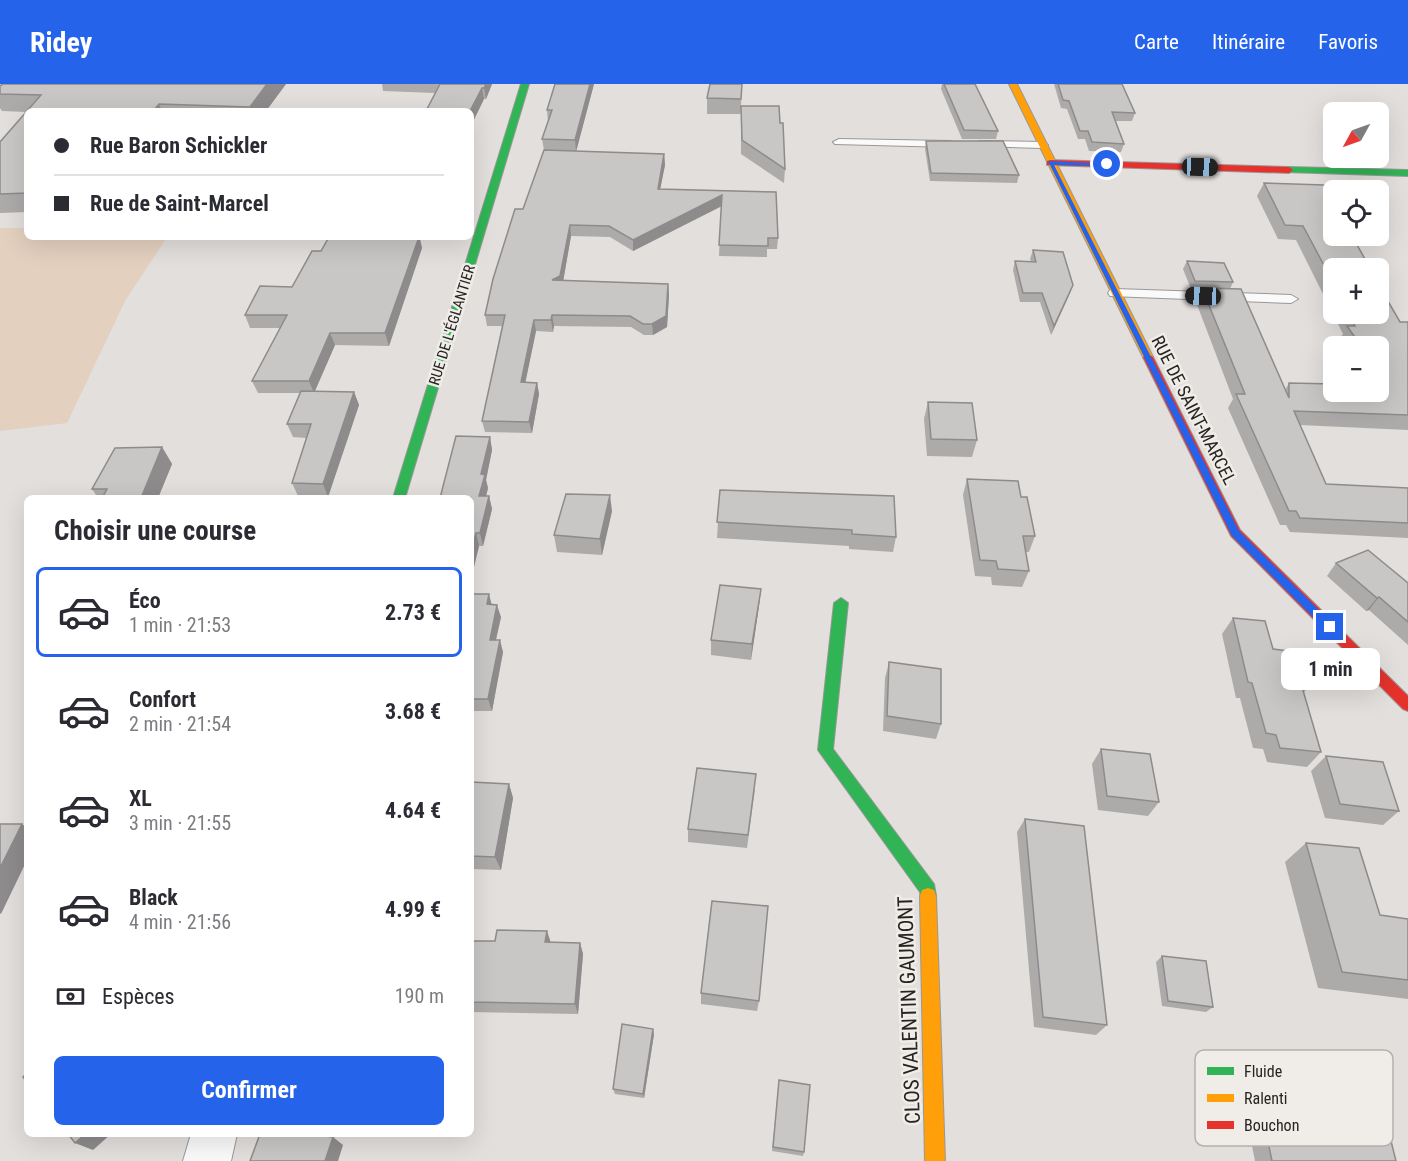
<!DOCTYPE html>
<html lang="fr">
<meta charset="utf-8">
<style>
body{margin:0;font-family:"Roboto Condensed",sans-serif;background:#f7f7f7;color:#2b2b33;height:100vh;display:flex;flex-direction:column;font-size:22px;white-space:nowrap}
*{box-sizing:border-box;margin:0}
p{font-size:20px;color:#7c7c81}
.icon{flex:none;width:33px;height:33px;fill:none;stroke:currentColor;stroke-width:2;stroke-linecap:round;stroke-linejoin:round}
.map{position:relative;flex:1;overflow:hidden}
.details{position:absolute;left:24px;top:411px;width:450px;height:642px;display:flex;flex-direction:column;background:#fff;border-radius:9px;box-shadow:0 6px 24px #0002}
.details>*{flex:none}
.banner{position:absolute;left:24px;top:24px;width:450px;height:132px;border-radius:9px;box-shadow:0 6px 24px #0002;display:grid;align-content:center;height:132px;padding:0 30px;background:#fff}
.needle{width:39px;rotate:230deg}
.tools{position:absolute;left:1323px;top:18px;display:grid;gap:12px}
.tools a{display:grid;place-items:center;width:66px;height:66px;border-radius:9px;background:#fff;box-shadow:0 6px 24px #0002;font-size:30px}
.end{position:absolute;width:27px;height:27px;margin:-14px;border:8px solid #2563eb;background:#fff;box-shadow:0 0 0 3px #fff}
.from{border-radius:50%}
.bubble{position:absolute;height:42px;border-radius:9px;background:#fff;box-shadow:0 6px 24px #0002;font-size:20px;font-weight:700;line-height:42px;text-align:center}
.car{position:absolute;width:18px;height:36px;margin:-18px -9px;border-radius:8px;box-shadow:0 0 4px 2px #0007;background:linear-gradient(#222 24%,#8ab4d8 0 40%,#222 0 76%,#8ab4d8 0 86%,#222 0)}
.banner b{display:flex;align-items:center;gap:21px;height:57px;font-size:22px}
.banner b+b{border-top:2px solid #e1e1e2}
.banner i{width:15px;height:15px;background:#2b2b33}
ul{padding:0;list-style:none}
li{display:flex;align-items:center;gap:18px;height:90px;margin:0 12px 9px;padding:0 18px;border:3px solid transparent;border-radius:9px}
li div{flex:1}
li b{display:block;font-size:22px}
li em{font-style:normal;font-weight:700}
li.on{border-color:#2563eb}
li>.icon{width:54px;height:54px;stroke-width:1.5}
h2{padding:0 30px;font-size:27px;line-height:72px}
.pay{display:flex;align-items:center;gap:15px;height:66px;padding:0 30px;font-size:22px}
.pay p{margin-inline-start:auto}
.action{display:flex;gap:12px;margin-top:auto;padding:12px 30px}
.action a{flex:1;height:69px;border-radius:9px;background:#2563eb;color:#fff;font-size:24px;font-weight:700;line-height:69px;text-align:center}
header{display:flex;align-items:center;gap:36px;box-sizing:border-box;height:84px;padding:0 30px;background:#2563eb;color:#fff}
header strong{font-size:28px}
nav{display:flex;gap:33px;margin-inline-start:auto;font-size:21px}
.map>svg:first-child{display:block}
.green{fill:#e3d0bf}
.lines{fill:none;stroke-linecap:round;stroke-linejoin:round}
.lane-casing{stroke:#9a9897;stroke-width:2}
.street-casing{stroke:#9a9897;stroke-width:2}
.fast-casing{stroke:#9a9897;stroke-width:2}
.slow-casing{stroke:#9a9897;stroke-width:2}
.jam-casing{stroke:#9a9897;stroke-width:2}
.lane{fill:#fbfafa;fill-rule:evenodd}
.street{fill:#fbfafa;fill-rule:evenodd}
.fast{fill:#30b455;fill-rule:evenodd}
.slow{fill:#ff9f0a;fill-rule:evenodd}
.jam{fill:#e5322d;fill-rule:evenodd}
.wall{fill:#adabaa}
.shaded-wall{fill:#8d8b8b}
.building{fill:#c9c7c6;stroke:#8d8b8b;stroke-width:1.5}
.route{fill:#2563eb}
.labels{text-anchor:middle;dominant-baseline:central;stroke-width:5;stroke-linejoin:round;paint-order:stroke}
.far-street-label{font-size:15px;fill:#262423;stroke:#f0ede9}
.street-label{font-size:18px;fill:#262423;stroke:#f0ede9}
.near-street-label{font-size:21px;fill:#262423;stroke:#f0ede9}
.key{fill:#f0ede9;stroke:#b3b1ae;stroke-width:1.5}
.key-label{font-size:16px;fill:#262423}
</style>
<header>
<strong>Ridey</strong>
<nav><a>Carte</a><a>Itinéraire</a><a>Favoris</a></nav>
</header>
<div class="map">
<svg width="1408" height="1077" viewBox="0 0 1408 1077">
<rect width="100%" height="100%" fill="#e2dfdd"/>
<path class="green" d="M0,144H27V153H167L125,217L67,339L0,347Z"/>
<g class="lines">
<defs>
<path id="lane" d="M839,55L950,57L956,60L950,63L835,60L833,58Z
M980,57L1042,58L1048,61L1042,64L976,62V58Z
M1115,205L1291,211L1298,215L1291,219L1110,212L1108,209L1110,206Z"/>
<path id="street" d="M191,1050H237L231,1077H183Z"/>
<path id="fast" d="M521,0H529L405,414H393Z
M1289,83L1408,86V92L1286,88V84Z
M841,514L848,519L833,665L934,800L936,812L934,818L928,820L922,818L920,808L818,666L834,519Z"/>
<path id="slow" d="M1009,0H1017L1153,273L1152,275H1144L1143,273Z
M928,804L934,806L936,812L945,1077H925L920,812L922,806Z"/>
<path id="jam" d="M1050,76L1289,83L1293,86L1289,89L1047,81V77Z
M1148,270L1153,273L1240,446L1408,612V627L1403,625L1231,452L1143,273Z"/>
</defs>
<use href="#lane" class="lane-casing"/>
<use href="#street" class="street-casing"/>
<use href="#fast" class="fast-casing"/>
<use href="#slow" class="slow-casing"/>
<use href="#jam" class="jam-casing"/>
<use href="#lane" class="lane"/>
<use href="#street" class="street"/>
<use href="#fast" class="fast"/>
<use href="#slow" class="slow"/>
<use href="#jam" class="jam"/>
</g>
<path class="wall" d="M3,0H286L266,27H27V128L0,129V58L26,28L2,27L0,24V2Z
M382,0H492L486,15H484L477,29L435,9L383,7Z
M594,0L576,67L664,70L665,81L660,105L776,108L778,154L777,165H767V173L719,172L721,122L633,167L610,153L571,152L563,197L668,200L669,211L667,243L653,251H644L631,243L554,242L553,248L536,247L525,298L537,299L539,310L532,349L485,348L482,337L502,242H487L485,231L544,66L542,55L548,38L547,26Z
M710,0H742L741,22L780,39L785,85L784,99L741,70V28L740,30H707V14Z
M942,0H975L998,47L996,55H962L941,5Z
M1054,0H1122L1135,29L1132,37H1115L1124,60L1121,68L1089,67L1085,55H1078L1067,25L1061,24Z
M926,57L1019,91L1017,99L930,97L925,65Z
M1264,99L1324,101L1334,184V230H1378L1400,238H1408V346L1300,341L1326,400L1408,404V454L1290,448L1286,441H1280L1228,324L1233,315L1196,218L1201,206L1191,205L1183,185L1187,177L1233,198L1230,205L1285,306L1289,299L1378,308V262H1343L1339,256L1343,250L1296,156L1278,155L1257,112Z
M329,153H420L422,164L389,262L335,261L315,307L354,308L359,321L328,413L298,412L292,399L306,354L293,353L287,340L300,309H258L252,297L280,244H250L245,231L292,203L321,167Z
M1033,166L1073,201L1070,209L1051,251L1040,218H1020L1013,186L1015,177L1031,178L1030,175Z
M928,318L977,356L972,373L927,372L924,335Z
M490,353L492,366L486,396L488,404L486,412H489L492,425L483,462H479L471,495V414Z
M162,363L172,380L158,414H98L92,405Z
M967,395L1021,413L1035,452L1029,468H1025L1029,487L1022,503L992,501L991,493L975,492L963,411Z
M720,406L896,453L893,468L849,465V462L717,454Z
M612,427L602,471L557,468L554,451Z
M1336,479L1408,499V561L1369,526L1366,527L1327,492Z
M761,505L759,522L751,576L711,571V556Z
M471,510L492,520L501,533L496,556L503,568L492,627H471Z
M1233,534L1273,565L1308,604L1303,609L1321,668L1307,683L1267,678L1263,665L1253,664L1240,614H1236L1222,550Z
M889,578L941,640L936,655L883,647L885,594Z
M1101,665L1159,718L1148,732L1098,726L1092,680Z
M1326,672L1399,727L1383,741L1325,734L1311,687Z
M471,698L509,700L513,714L501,786L471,785Z
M755,705L747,764L688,758V745Z
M1025,735L1107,941L1096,951L1034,943L1017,748Z
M1306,759L1380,831L1408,835V915L1318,904L1285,778Z
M471,857L580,859L583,870L578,930L471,928Z
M1162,872L1213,923L1206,928L1162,922L1156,878Z
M701,909L759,917L757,927L701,920Z
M654,950L644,1014L615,1010L613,1005Z
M779,996L804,1068L803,1072L772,1067Z
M1261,1024L1396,1077H1255L1246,1032Z"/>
<path class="shaded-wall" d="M267,0H286L266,27H252L250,23Z
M486,0H492L486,15L484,4Z
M590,0H594L576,68L575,56Z
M482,4L484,15L471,42L470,27Z
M159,20L162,27H153Z
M664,70L665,81L658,116V105Z
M722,111V122L633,167V156Z
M570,141L571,152L562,204L552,196Z
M419,153L422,164L389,262L385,249Z
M668,200L669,211L667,243L653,251L652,240Z
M1073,201L1070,209L1051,251L1054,242Z
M552,231L554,242L553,248L551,236Z
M534,236L536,247L523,310L521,298Z
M330,249L335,261L314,309L309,297Z
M537,299L539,310L532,349L529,338Z
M354,308L359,321L328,413L323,400Z
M490,353L492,366L486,396L488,404L483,425L479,412L481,390Z
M162,363L172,380L158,414H141Z
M610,411L612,427L602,471L600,455Z
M489,412L492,425L483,462L480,449Z
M476,449L479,462L471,495V468Z
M761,505L759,522L751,576L752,560Z
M489,510L492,522L487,520Z
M1379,513L1369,526L1366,527L1377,514Z
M497,521L501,533L493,568L490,556Z
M500,556L503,568L492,627L488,615Z
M509,700L513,714L501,786L495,773Z
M22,740L27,744V776L1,830L0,829V784Z
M547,847L551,859L545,858Z
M580,859L583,870L578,930L575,920Z
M653,945L654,950L644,1014L643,1010Z
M85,1050H111L93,1066L75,1059Z
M333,1053L343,1061L338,1077H325Z"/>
<path class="building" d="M3,0H267L250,23L159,20L153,27H27V109L0,110V58L41,11L0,10V2Z
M440,0H486L484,4H482L470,27H426Z
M555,0H590L575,56L542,55L552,26H547Z
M710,0H742L741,15L707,14Z
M944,0H975L998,47L964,46Z
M1058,0H1122L1135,29L1112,28L1124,60L1092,58L1088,47H1080L1069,17L1063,16Z
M741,22H779L780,39H783L785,85L742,56Z
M926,57H1003L1019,91L931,89Z
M544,66L664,70L658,105L776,108L778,154H768V162L719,161L722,111L633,156L609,142L570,141L560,192L552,196L668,200L666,232L652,240H643L630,232L552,231L551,236H534L521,298L537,299L529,338L482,337L505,231H485L493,195L515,125H523Z
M1264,99L1324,101L1334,119V152H1352L1370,184H1334V200L1303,142L1285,141Z
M329,153H419L385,249H330L309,297H252L287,231H245L260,202L292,203L312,167H321Z
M1033,166L1063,168L1073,201L1054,242L1042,209H1023L1015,177L1036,178Z
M1187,177L1224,179L1233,198L1195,197Z
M1378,200L1400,238H1408V331L1294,327L1326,400L1408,404V439L1300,434L1296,427H1289L1236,310H1245L1202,204L1241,205L1289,314V299L1334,300V308H1378V302H1386L1378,290V262H1361L1347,242H1355L1348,230H1378Z
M301,307L354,308L323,400L292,399L311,340H287Z
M928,318L972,319L977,356L931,355Z
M456,352L490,353L481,390L485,391L479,412H489L480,449H476L471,468V414H440Z
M162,363L141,414H102L107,405H92L115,364Z
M967,395L1018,397L1021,413H1027L1035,452H1023L1029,487L998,485L996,477L980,476Z
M720,406L894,412L896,453L852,450V446L717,438Z
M566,410L610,411L600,455L554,451Z
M1368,466L1408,499V538L1379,513L1377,514L1336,479Z
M720,501L761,505L752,560L711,556Z
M471,510H489L487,520L497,521L490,556H500L488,615H471Z
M1233,534L1265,537L1273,565L1296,568L1308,604L1302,603L1321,668L1280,664L1276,651L1266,649L1252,599L1248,598Z
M889,578L941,585V640L887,632Z
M1101,665L1150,670L1159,718L1107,712Z
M1326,672L1383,678L1399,727L1340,720Z
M697,684L756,690L748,751L688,745Z
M471,698L509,700L495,773L471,772Z
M1025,735L1084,742L1107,941L1043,933Z
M0,740H22L0,784Z
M1306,759L1359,764L1380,831L1408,835V896L1342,888Z
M712,817L768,822L759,917L701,909Z
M497,846L547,847L545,858L580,859L575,920L471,918V857H495Z
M1162,872L1206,877L1213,923L1168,917Z
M622,940L653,945L643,1010L613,1005Z
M27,989V998L23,993Z
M779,996L810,1001L804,1068L773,1063Z
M1261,1024L1387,1041L1396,1077H1272Z
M68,1050H85L75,1059Z
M260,1050H309L333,1053L325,1077H250Z"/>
<path class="route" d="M1048,77L1110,80L1107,82L1054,81L1239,447L1333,540V546H1326L1232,452Z"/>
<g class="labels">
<g class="far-street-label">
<text transform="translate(452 241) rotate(-73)">RUE DE L'ÉGLANTIER</text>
</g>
<g class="street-label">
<text transform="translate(1194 326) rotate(63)">RUE DE SAINT-MARCEL</text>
</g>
<g class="near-street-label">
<text transform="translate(909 926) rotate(-92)">CLOS VALENTIN GAUMONT</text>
</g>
</g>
<rect x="1195" y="966" width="198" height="96" rx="9" class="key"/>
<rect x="1207" y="983" width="27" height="8" fill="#30b455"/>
<rect x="1207" y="1010" width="27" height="8" fill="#ff9f0a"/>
<rect x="1207" y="1037" width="27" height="8" fill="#e5322d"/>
<g class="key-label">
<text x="1244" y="993">Fluide</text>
<text x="1244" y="1020">Ralenti</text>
<text x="1244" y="1047">Bouchon</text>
</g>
</svg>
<div class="tools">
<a><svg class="needle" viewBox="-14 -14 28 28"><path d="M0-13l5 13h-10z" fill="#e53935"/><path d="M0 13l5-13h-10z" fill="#7c7c81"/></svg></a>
<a><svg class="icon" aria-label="locate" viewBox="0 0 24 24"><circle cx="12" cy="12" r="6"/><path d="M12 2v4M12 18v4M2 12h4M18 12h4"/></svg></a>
<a>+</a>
<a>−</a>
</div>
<i class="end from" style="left:1107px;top:80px"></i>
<i class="end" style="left:1330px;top:543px"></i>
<div class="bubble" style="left:1281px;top:564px;width:99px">1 min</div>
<i class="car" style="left:1200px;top:83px;rotate:92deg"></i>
<i class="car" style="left:1203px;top:212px;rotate:272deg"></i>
<div class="banner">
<b><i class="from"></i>Rue Baron Schickler</b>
<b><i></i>Rue de Saint-Marcel</b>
</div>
<section class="details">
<h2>Choisir une course</h2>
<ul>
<li class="on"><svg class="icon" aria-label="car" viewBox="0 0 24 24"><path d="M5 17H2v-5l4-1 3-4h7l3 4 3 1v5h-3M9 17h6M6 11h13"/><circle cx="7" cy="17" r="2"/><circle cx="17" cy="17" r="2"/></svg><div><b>Éco</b><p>1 min · 21:53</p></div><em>2.73 €</em></li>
<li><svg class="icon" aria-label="car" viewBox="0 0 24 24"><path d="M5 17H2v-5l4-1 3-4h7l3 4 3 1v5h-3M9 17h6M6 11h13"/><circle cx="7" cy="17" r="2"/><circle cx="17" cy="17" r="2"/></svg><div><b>Confort</b><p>2 min · 21:54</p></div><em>3.68 €</em></li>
<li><svg class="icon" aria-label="car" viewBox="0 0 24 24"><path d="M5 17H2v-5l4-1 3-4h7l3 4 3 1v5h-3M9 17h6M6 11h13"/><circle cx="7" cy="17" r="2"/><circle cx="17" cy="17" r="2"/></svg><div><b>XL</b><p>3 min · 21:55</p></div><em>4.64 €</em></li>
<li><svg class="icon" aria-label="car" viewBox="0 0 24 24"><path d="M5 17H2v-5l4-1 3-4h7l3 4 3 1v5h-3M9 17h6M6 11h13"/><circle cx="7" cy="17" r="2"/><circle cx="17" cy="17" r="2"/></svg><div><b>Black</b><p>4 min · 21:56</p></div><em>4.99 €</em></li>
</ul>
<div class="pay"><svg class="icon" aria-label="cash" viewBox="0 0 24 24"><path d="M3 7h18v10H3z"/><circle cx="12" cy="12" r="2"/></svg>Espèces<p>190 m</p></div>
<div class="action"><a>Confirmer</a></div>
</section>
</div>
